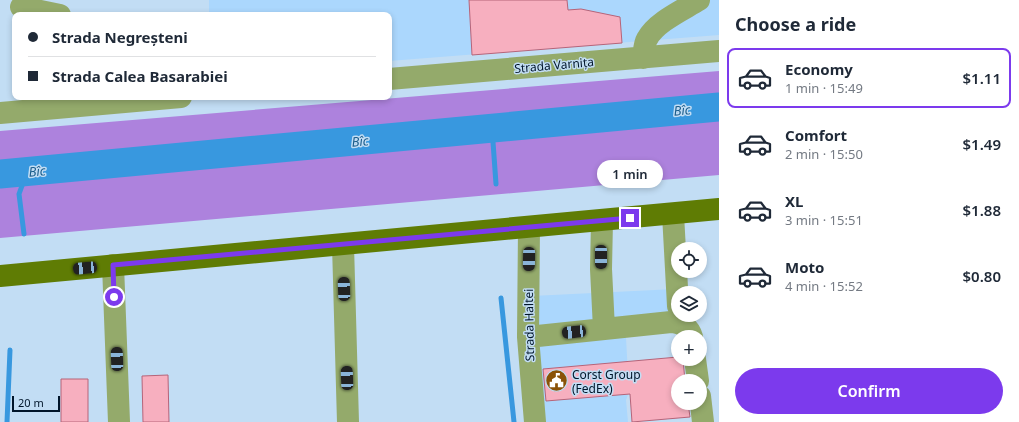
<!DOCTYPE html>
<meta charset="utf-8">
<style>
body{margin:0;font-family:"Noto Sans",sans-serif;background:#f6f6f7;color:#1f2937;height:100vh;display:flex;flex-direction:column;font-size:15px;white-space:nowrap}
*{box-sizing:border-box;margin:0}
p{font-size:13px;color:#747a83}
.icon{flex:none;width:22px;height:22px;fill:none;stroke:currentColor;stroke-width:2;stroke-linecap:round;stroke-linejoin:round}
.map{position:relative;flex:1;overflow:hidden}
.sheet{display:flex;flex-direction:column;background:#fff;width:300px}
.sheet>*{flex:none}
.top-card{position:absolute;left:12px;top:12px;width:380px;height:88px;border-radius:8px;box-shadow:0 2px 6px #0003;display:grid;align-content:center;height:88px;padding:0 16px;background:#fff}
.controls{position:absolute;left:671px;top:242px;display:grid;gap:8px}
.controls a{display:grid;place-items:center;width:36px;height:36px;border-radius:50%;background:#fff;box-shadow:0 2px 6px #0003;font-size:20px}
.scale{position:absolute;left:12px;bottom:10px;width:48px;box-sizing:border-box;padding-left:4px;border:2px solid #00152a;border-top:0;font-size:11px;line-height:14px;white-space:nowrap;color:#00152a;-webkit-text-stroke:3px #c2ddf4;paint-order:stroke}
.end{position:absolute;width:18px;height:18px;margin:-9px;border:5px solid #7c3aed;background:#fff;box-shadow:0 0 0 2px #fff}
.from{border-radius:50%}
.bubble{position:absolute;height:28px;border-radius:14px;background:#fff;box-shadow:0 2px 6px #0003;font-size:13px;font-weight:600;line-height:28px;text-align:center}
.car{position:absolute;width:12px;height:24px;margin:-12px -6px;border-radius:5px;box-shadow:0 0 3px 1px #0007;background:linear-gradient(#222 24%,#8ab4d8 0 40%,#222 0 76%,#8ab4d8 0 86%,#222 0)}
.top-card b{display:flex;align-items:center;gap:14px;height:38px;font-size:15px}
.top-card b+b{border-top:1px solid #e0e1e3}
.top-card i{width:10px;height:10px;background:#1f2937}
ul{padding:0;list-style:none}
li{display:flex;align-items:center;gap:12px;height:60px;margin:0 8px 6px;padding:0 8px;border:2px solid transparent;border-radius:8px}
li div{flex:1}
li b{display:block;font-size:15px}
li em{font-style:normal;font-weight:600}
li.current{border-color:#7c3aed}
li>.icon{width:36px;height:36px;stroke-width:1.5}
h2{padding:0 16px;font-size:18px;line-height:48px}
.primary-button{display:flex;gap:8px;margin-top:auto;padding:8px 16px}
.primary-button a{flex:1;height:46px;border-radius:24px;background:#7c3aed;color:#fff;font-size:16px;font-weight:600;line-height:46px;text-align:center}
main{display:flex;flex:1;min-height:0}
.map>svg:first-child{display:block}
.built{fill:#abd7fd}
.forest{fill:#ad82dd}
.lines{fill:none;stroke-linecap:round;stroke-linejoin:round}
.stream{stroke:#3898df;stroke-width:5}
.river{stroke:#3898df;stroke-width:29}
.building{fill:#f7afbf;stroke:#b66479}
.minor{stroke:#94aa6b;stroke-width:22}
.major{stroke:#5f7c04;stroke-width:22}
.route{stroke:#7c3aed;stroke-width:5}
.labels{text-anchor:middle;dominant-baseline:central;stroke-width:3;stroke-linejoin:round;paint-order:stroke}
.street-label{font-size:12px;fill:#00152a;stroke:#c2ddf4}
.poi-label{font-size:12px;fill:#00152a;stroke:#c2ddf4;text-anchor:start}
.water-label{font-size:13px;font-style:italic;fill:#185b8a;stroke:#c2ddf4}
</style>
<main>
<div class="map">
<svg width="719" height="422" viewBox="0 0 719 422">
<rect width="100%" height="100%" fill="#c2ddf4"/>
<path class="built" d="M209,0H719V35L389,61V15H209Z
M675,289L677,315L625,320L629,392L626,400L628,422H543L532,296Z"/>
<path class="forest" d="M719,71V175L0,238V131Z"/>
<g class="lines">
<path class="stream" d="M492,128L496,184
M24,234L19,194L27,172
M501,298L514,422
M7,422L10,350"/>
<path class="river" d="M0,174L719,107"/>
</g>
<path class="building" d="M469,0H567L568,10L581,9L620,17L622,43L472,55Z
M678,357V359H683L685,381H678V403H688L690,417L632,422L630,394L546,401L543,369Z
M168,375L169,422H143L142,376Z
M61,379H88V422H61Z"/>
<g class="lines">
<path class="minor" d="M21,7L60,15
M643,58C644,52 644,44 647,39C656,22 683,10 699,0
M389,79L719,51
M0,113L181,97
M673,214L678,306
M602,221L601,269L604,329
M529,228L528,337L535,422
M343,245L348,422
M113,265L119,422
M528,337L671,322C681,323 689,326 692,337
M695,359L698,381
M700,396L703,422"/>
<path class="major" d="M0,276L719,209"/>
</g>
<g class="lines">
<path class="route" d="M114,297L113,265L630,218"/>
</g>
<defs>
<symbol id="civic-disc" viewBox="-11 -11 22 22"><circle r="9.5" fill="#8a5207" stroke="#c2ddf4"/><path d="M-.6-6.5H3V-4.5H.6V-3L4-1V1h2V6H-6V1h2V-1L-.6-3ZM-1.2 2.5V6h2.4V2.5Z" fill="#fff"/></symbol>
</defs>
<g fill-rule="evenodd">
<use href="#civic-disc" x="544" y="368" width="25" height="25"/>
</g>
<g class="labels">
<g class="street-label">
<text transform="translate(554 65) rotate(-5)">Strada Varnița</text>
<text transform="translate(529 325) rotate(-91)">Strada Haltei</text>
</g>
<g class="poi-label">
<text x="572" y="374">Corst Group<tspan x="572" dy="14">(FedEx)</tspan></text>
</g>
<g class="water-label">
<text transform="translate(682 110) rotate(-5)">Bîc</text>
<text transform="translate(360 141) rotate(-5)">Bîc</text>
<text transform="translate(37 171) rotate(-5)">Bîc</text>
</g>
</g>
</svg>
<div class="controls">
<a><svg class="icon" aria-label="locate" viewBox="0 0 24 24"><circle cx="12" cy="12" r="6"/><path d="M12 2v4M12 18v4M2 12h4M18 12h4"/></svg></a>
<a><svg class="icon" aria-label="layers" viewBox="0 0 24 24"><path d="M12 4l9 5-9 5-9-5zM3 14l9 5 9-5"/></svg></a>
<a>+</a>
<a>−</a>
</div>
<div class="scale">20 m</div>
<i class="end from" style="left:114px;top:297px"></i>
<i class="end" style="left:630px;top:218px"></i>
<div class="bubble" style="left:597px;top:160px;width:66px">1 min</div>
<i class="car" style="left:601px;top:257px;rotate:180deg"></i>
<i class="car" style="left:529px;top:259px;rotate:181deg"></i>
<i class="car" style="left:85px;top:268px;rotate:265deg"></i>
<i class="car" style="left:344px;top:289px;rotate:358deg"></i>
<i class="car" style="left:574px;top:332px;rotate:264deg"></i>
<i class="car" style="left:117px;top:359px;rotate:358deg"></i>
<i class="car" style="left:347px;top:378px;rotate:358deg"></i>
<div class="top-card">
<b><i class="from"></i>Strada Negreșteni</b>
<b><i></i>Strada Calea Basarabiei</b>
</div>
</div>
<section class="sheet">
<h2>Choose a ride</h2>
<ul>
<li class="current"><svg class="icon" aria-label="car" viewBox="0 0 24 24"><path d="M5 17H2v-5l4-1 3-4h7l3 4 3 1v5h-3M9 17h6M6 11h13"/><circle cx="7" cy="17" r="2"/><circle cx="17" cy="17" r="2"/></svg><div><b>Economy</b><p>1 min · 15:49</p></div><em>$1.11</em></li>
<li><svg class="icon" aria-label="car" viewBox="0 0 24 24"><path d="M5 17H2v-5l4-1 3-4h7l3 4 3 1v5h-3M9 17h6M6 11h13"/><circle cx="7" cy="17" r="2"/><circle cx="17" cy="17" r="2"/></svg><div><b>Comfort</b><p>2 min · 15:50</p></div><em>$1.49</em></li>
<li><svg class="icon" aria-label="car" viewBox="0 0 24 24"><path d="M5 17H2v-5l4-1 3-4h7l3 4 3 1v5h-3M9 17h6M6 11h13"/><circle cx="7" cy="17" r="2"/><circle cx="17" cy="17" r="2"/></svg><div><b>XL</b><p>3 min · 15:51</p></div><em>$1.88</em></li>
<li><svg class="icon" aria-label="car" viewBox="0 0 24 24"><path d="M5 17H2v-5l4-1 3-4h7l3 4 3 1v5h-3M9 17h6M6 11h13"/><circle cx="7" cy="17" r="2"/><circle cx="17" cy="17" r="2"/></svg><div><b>Moto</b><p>4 min · 15:52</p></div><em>$0.80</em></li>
</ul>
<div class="primary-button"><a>Confirm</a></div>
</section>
</main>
